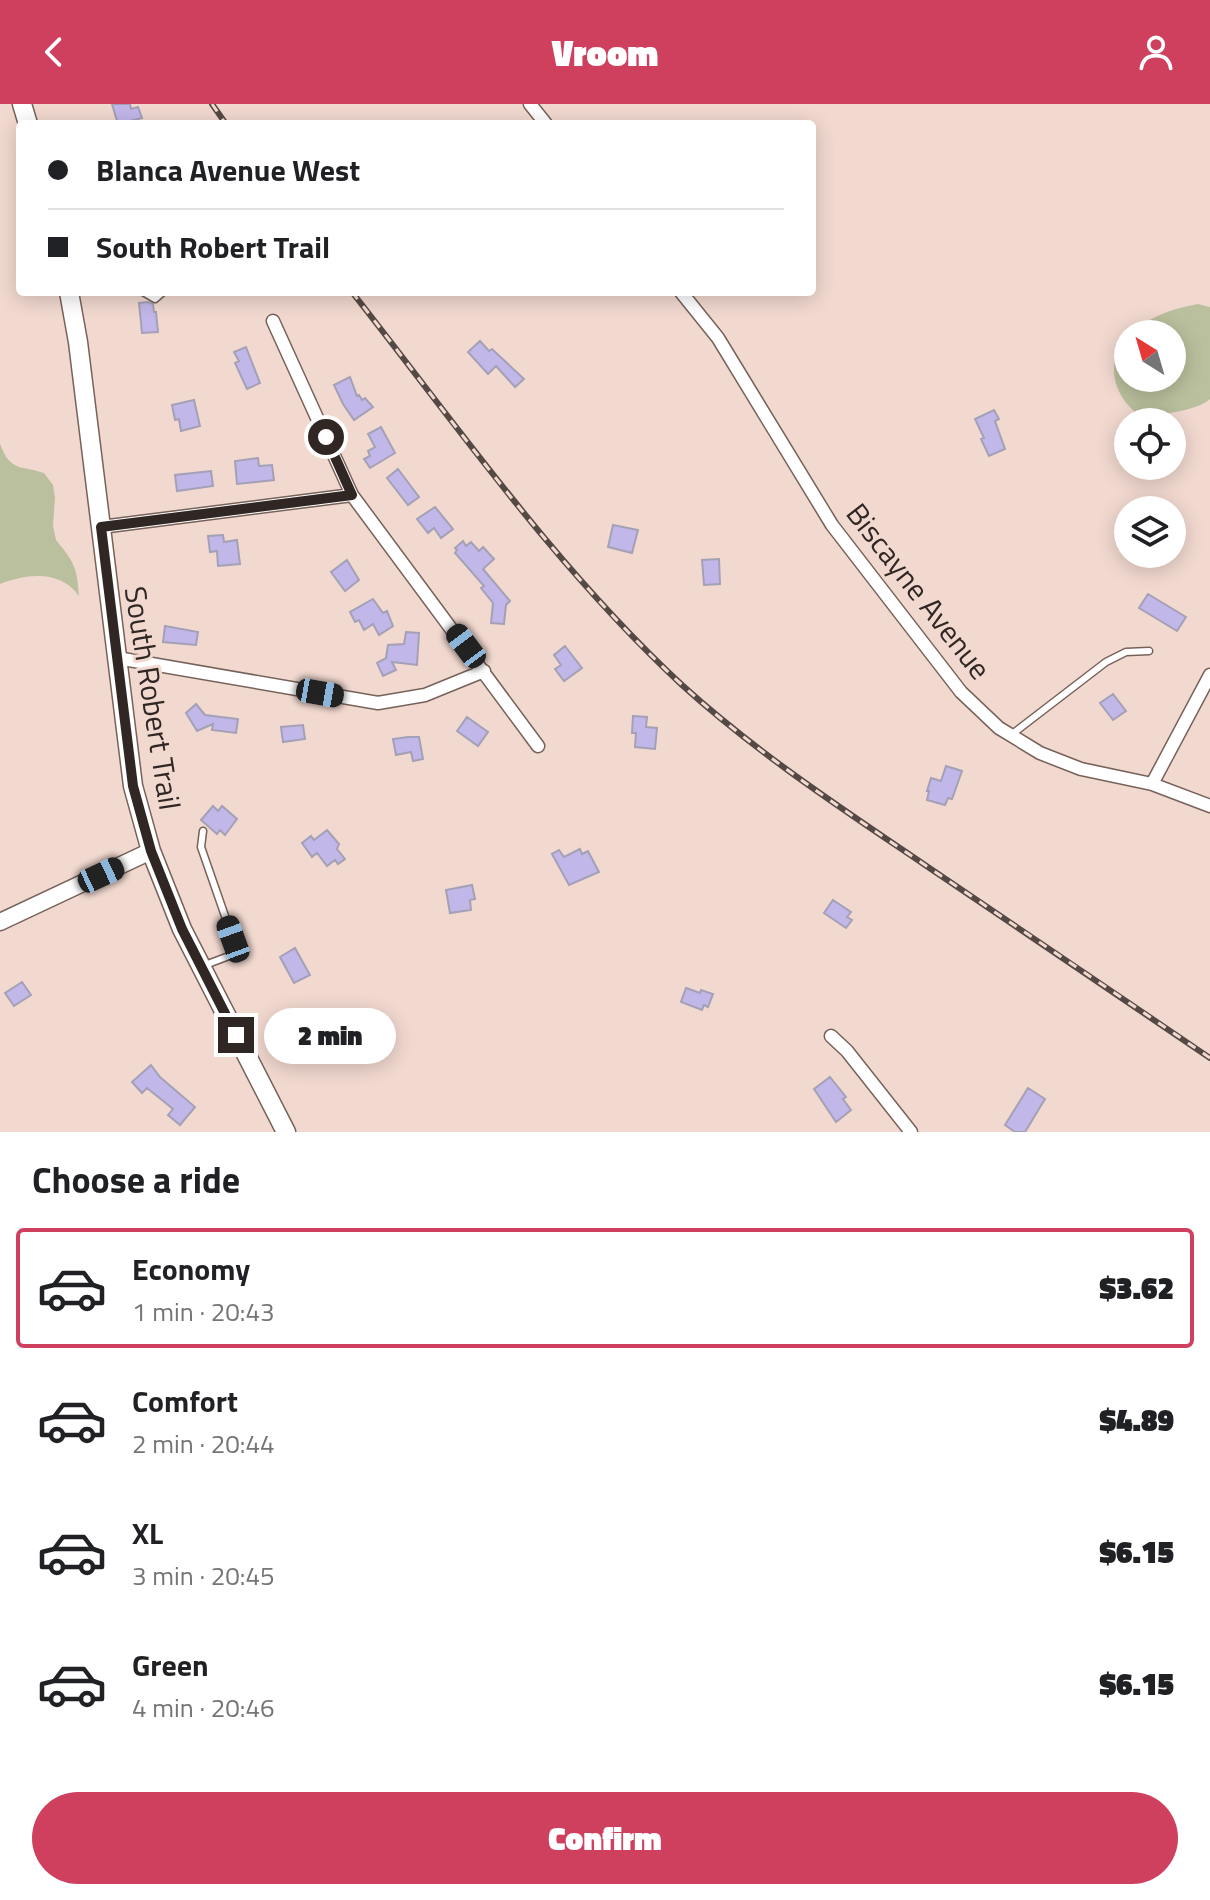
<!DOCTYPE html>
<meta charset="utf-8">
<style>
body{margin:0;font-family:"Titillium Web",sans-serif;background:#f6f6f6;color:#202124;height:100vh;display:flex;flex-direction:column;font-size:30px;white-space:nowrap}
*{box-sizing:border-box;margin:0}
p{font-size:26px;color:#757577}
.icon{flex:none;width:44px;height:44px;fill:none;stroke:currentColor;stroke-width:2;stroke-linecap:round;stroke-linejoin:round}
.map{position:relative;height:1028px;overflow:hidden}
.drawer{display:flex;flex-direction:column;background:#fff;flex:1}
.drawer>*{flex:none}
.hud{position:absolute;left:16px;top:16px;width:800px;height:176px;border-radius:8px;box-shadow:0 4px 20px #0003;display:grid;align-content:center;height:176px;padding:0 32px;background:#fff}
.needle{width:52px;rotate:323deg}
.controls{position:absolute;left:1114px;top:216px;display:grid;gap:16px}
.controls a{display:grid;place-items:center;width:72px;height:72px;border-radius:50%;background:#fff;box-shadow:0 4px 20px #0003;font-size:40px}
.end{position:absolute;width:36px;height:36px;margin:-18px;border:10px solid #302724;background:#fff;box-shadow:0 0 0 4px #fff}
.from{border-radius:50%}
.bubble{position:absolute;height:56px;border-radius:28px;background:#fff;box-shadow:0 4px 20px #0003;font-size:26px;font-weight:800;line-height:56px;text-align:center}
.car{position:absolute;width:24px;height:48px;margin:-24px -12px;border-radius:10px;box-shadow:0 0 6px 2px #0007;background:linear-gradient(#222 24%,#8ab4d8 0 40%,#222 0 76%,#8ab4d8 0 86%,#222 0)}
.hud b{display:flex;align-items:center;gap:28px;height:76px;font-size:30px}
.hud b+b{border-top:2px solid #e0e0e0}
.hud i{width:20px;height:20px;background:#202124}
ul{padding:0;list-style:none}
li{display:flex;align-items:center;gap:24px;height:120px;margin:0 16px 12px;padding:0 16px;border:4px solid transparent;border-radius:8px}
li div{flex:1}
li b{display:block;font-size:30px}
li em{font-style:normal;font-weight:800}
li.current{border-color:#cf405f}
li>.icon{width:72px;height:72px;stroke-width:1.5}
h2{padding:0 32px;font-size:36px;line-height:96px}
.primary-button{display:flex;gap:16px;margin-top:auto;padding:16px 32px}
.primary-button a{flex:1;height:92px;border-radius:48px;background:#cf405f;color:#fff;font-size:32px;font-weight:800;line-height:92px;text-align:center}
header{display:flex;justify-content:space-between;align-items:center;height:104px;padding:0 32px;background:#cf405f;color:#fff;font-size:36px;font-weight:800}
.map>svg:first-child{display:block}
.green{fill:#babf9d}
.building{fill:#c2b7e9;stroke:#a4a0b5;stroke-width:2}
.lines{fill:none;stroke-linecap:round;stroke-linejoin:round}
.service-casing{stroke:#77625a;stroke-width:9}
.minor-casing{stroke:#77625a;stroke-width:15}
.secondary-casing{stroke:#77625a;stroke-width:19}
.primary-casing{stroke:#77625a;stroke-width:21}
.service{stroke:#fff;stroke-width:6}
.minor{stroke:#fff;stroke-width:12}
.secondary{stroke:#fff;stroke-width:16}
.primary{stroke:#fff;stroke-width:18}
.rail-casing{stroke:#554945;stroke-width:6}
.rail{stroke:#f2d9d0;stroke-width:3;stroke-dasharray:9;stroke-linecap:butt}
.route{stroke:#302724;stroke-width:10}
.labels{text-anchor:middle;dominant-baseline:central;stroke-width:6;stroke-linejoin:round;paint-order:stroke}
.street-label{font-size:30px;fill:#302724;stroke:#f2d9d0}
</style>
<header><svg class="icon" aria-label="back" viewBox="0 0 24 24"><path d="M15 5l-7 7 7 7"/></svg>Vroom<svg class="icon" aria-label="person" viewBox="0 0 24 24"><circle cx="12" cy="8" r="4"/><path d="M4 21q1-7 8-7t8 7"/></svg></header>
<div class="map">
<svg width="1210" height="1028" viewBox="0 0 1210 1028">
<rect width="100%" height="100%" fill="#f2d9d0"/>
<path class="green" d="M1198,200L1210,203V295C1197,307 1152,314 1135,308C1111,287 1106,256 1128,232V274H1172V230H1130C1151,212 1171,205 1198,200Z
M0,340C11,368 19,361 44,369L53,381L55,394L53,422L56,436C74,458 77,463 79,492C61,466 27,469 0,480Z"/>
<path class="building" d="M112,0H130L131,5L138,3L142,14L118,20Z
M148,198L153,200L154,208H156L158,228L142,229L139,199Z
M480,237L489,247L492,245L524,275L515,283L496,262L488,270L468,248Z
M246,243L260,279L247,285L235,259L239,257L234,248Z
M350,273L357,292L359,291L362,296L365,294L373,303L354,316L343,300L334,281Z
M194,296L200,322L181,327L179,315L175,316L172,301Z
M994,306L999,315L995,317L1005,345L989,352L981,335L984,334L975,315Z
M381,323L395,349L370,364L364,355L370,352L368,347L375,343L368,330Z
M258,354L259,362L272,361L274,376L237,380L235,357Z
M398,365L419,393L408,401L387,374Z
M211,367L213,382L177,387L175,371Z
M435,403L453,425L441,434L434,424L428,429L417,415Z
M613,421L638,426L632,449L608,443Z
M223,431L224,438L237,436L240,460L218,462L217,447L210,448L208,432Z
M463,437L466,442L471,438L479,447L483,443L494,455L483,465L510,497L506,501L504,520L491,519L493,499L481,484L484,482L455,449L457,446L455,444Z
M719,455L720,480L704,481L702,456Z
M347,456L359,476L345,487L331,468Z
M1148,490L1186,513L1177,527L1139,504Z
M373,495L383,509L387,507L393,522L379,531L373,520L364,526L359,516L355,518L350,508Z
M165,522L198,528L196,541L163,538Z
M406,528L419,529L417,561L392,558L396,566L383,572L377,559L386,554L388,541L404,540Z
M565,542L582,564L564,577L555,565L561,561L554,551Z
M1113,590L1126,607L1113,616L1100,599Z
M196,600L205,611L238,615L236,629L212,626L213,620L197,627L186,609Z
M633,612L647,613L646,623L657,624L655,645L635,643L636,629H632Z
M467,613L488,628L478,642L457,627Z
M303,621L305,635L283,638L281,623Z
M408,633H419L423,655L413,657L411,648L396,651L393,635Z
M946,662L962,667L952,695L948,694L945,701L927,696L929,687H927L931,674L941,677Z
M213,702L218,707L222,702L237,715L225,731L220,726L217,730L201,716Z
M327,726L339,740L337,745L345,755L338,760L335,756L327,762L317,749L312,753L302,739L311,732L314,736Z
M580,745L582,750L588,747L599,768L569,781L552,750L559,746L564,753Z
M472,781L475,795L470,796L471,806L450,809L446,786Z
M833,796L851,808L847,813L852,816L846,824L824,809Z
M295,844L310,871L294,879L280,853Z
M22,878L31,891L14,902L5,889Z
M686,884L700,889L701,886L713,890L708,903L704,901L702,906L681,898Z
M343,926L354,945L339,954L326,935Z
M151,961L160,973L195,1003L180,1021L168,1011L173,1005L147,984L142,989L132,978Z
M830,973L846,993L843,995L851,1006L836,1018L814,985Z
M1028,984L1045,995L1025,1028H1015L1005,1021Z"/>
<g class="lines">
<defs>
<path id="service" d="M143,188L155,195L163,188
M1011,631L1106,558L1126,548L1149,547
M203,727L201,743L233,835L229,852L205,861"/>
<path id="minor" d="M530,0L546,20
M681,188L718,234L832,421L961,588L999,624L1040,649L1081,665L1152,680L1210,702
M273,217L352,391L538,642
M101,423L352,391
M117,554L378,599L425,591L484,567
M1152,680L1210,571
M831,932L847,947L911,1028"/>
<path id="secondary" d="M0,818L151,747"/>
<path id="primary" d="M22,0L28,20
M69,188L78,238L133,682L151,747L182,825L286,1028"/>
</defs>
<use href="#service" class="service-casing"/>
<use href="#minor" class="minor-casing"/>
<use href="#secondary" class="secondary-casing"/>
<use href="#primary" class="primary-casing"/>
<use href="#service" class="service"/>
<use href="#minor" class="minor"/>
<use href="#secondary" class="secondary"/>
<use href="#primary" class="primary"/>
<defs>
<path id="rail" d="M212,0L226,20
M352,188C458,323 556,464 682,581C757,649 841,704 925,761C1020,825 1115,889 1210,954"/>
</defs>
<use href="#rail" class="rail-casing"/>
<use href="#rail" class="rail"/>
</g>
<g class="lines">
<path class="route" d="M236,931L182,825L151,747L133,682L101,423L352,391L326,333"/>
</g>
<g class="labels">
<g class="street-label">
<text transform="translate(919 487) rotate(52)">Biscayne Avenue</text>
<text transform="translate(153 594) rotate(81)">South Robert Trail</text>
</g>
</g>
</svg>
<div class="controls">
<a><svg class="needle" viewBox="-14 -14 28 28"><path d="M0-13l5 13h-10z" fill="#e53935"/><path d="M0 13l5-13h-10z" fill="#757577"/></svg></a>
<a><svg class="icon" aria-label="locate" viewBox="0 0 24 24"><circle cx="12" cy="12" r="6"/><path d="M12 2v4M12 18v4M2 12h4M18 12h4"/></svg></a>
<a><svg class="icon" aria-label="layers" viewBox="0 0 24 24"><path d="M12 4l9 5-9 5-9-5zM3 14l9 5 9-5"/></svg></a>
</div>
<i class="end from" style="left:326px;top:333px"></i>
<i class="end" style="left:236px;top:931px"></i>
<div class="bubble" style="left:264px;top:904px;width:132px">2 min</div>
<i class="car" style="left:466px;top:542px;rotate:323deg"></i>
<i class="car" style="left:320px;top:589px;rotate:100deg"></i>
<i class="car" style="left:101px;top:771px;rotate:65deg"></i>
<i class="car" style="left:233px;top:835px;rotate:340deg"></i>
<div class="hud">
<b><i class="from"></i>Blanca Avenue West</b>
<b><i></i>South Robert Trail</b>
</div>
</div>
<section class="drawer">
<h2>Choose a ride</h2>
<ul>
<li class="current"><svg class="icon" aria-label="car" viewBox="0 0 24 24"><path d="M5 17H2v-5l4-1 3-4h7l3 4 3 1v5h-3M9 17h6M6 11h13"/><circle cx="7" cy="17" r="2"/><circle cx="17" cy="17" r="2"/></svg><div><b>Economy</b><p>1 min · 20:43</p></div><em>$3.62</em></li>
<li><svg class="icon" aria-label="car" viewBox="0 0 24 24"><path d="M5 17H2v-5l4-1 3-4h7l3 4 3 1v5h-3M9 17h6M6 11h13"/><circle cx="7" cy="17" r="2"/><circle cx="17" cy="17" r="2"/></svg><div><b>Comfort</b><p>2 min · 20:44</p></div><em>$4.89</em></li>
<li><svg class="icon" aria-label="car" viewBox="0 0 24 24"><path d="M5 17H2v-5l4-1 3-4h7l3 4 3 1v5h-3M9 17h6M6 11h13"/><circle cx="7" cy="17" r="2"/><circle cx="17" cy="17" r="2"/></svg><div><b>XL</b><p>3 min · 20:45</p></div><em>$6.15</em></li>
<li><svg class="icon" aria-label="car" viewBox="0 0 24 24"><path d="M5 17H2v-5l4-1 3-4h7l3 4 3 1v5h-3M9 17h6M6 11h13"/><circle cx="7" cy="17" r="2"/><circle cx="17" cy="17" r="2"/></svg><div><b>Green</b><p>4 min · 20:46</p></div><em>$6.15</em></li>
</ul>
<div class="primary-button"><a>Confirm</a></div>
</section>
